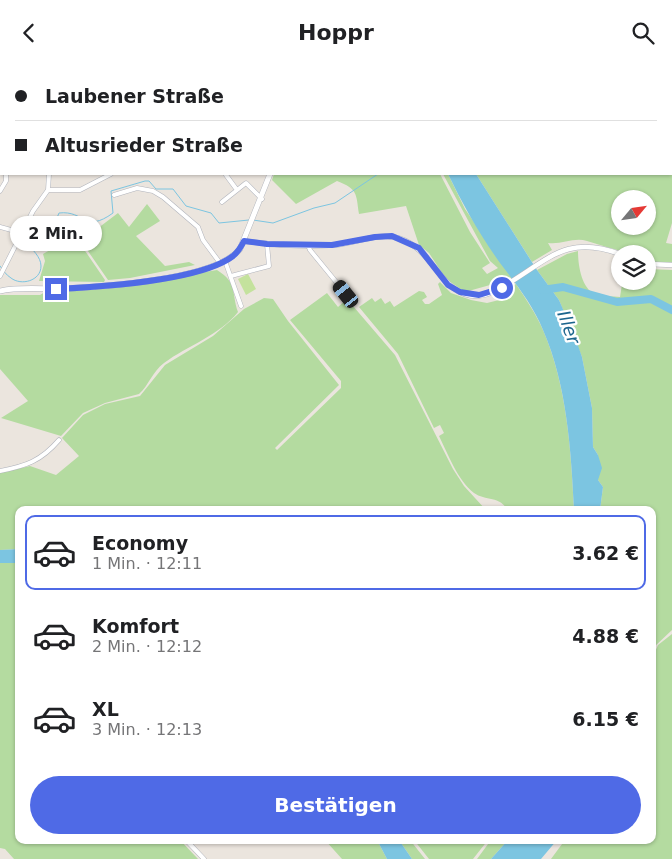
<!DOCTYPE html>
<html lang="de">
<meta charset="utf-8">
<style>
body{margin:0;font-family:"DejaVu Sans",sans-serif;background:#f6f6f6;color:#202124;height:100vh;display:flex;flex-direction:column;font-size:19px;white-space:nowrap}
*{box-sizing:border-box;margin:0}
p{font-size:16px;color:#757577}
.icon{flex:none;width:28px;height:28px;fill:none;stroke:currentColor;stroke-width:2;stroke-linecap:round;stroke-linejoin:round}
.map{position:relative;flex:1;overflow:hidden}
.drawer{position:absolute;left:15px;top:441px;width:641px;height:338px;display:flex;flex-direction:column;background:#fff;border-radius:10px;box-shadow:0 1px 4px #0004}
.drawer>*{flex:none}
.top-card{position:absolute;left:0px;top:0px;width:672px;height:110px;box-shadow:0 1px 4px #0004;display:grid;align-content:center;height:110px;padding:0 15px;background:#fff}
.needle{width:32px;rotate:61deg}
.tools{position:absolute;left:611px;top:125px;display:grid;gap:10px}
.tools a{display:grid;place-items:center;width:45px;height:45px;border-radius:50%;background:#fff;box-shadow:0 1px 4px #0004;font-size:25px}
.end{position:absolute;width:22px;height:22px;margin:-11px;border:6px solid #4f6ae6;background:#fff;box-shadow:0 0 0 2px #fff}
.from{border-radius:50%}
.bubble{position:absolute;height:35px;border-radius:18px;background:#fff;box-shadow:0 1px 4px #0004;font-size:16px;font-weight:700;line-height:35px;text-align:center}
.car{position:absolute;width:15px;height:30px;margin:-15px -8px;border-radius:6px;box-shadow:0 0 4px 1px #0007;background:linear-gradient(#222 24%,#8ab4d8 0 40%,#222 0 76%,#8ab4d8 0 86%,#222 0)}
.top-card b{display:flex;align-items:center;gap:18px;height:48px;font-size:19px}
.top-card b+b{border-top:1px solid #e0e0e0}
.top-card i{width:12px;height:12px;background:#202124}
ul{padding:9px 0 0;list-style:none}
li{display:flex;align-items:center;gap:15px;height:75px;margin:0 10px 8px;padding:0 5px;border:2px solid transparent;border-radius:10px}
li div{flex:1}
li b{display:block;font-size:19px}
li em{font-style:normal;font-weight:700}
li.active{border-color:#4f6ae6}
li>.icon{width:45px;height:45px;stroke-width:1.5}
.button{display:flex;gap:10px;margin-top:auto;padding:10px 15px}
.button a{flex:1;height:58px;border-radius:30px;background:#4f6ae6;color:#fff;font-size:20px;font-weight:700;line-height:58px;text-align:center}
header{display:flex;justify-content:space-between;align-items:center;height:65px;padding:0 15px;background:#fff;font-size:22px;font-weight:700}
.map>svg:first-child{display:block}
.green{fill:#b4dba0;fill-rule:evenodd}
.pitch{fill:#c4e29d}
.water{fill:#7cc5e1}
.lines{fill:none;stroke-linecap:round;stroke-linejoin:round}
.stream{stroke:#7cc5e1;stroke-width:1}
.river{stroke:#7cc5e1;stroke-width:8}
.minor-casing{stroke:#b1b4bc;stroke-width:5}
.tertiary-casing{stroke:#b1b4bc;stroke-width:5.5}
.secondary-casing{stroke:#b1b4bc;stroke-width:6}
.minor{stroke:#fff;stroke-width:4}
.tertiary{stroke:#fff;stroke-width:4.5}
.secondary{stroke:#fff;stroke-width:5}
.route{stroke:#4f6ae6;stroke-width:6}
.labels{text-anchor:middle;dominant-baseline:central;stroke-width:4.5;stroke-linejoin:round;paint-order:stroke}
.water-label{font-size:18px;font-style:italic;fill:#1c658d;stroke:#fff}
</style>
<header><svg class="icon" aria-label="back" viewBox="0 0 24 24"><path d="M15 5l-7 7 7 7"/></svg>Hoppr<svg class="icon" aria-label="search" viewBox="0 0 24 24"><circle cx="10" cy="10" r="6"/><path d="M15 15l6 6"/></svg></header>
<div class="map">
<svg width="672" height="794" viewBox="0 0 672 794">
<rect width="100%" height="100%" fill="#ebe5de"/>
<path class="green" d="M42,0H295L41,1Z
M426,0H672V158L666,178L672,179V198L648,197V189C625,189 607,182 587,176C574,172 561,180 548,178L552,185L532,197L476,109H671V1ZM620,134H648V161H620Z
M274,109H440L470,167L490,198L482,203L487,209L498,203L490,196L443,109H448L465,144L512,212L503,217L497,213L490,220L465,227L446,214L429,188L419,180L406,141L359,149C356,129 358,124 337,116L296,139L272,115Z
M147,139L160,156L136,171L165,201L189,197L195,200L130,213L108,215L81,176L118,148L129,162Z
M71,173L79,177L105,215L104,217L39,216L45,196L43,189Z
M578,186C578,199 581,223 595,229C602,232 613,231 620,232L622,219L620,216H648V204L672,205V565L653,583L652,445H600L603,422L598,415V390L593,382L592,343L582,292L559,235L537,205L567,189Z
M217,205C238,218 231,227 238,247C220,270 187,281 164,298C152,307 149,320 139,329L105,338L83,348L61,371L1,353L28,336L0,304V230H40L45,227L109,223Z
M440,217L451,228L471,235L487,238L511,232L506,225L516,219C526,234 536,249 543,265C567,321 571,385 574,445H507C501,431 485,436 474,428C458,416 448,389 439,371L444,368L440,360L434,363L398,289L359,242L372,233L375,237L381,233L385,239L390,236L394,242L419,226L424,227L427,232L422,235L425,239H429L442,230L438,219Z
M327,228L338,242L347,234L395,290L453,404L464,421L486,445H19V484L0,485V408L30,401L56,410L79,391L62,373L83,350L105,339L140,331L165,300L213,271L244,244L264,233L273,234L288,256L339,320L275,383L277,385L341,323V316L290,255Z
M0,498H19V775H180L198,794H14L5,784L0,783Z
M672,569V794H551L565,775H652L653,592L658,580Z
M325,775H377L387,794H342Z
M399,775H410L425,794H412Z
M414,775H488L473,794H429Z
M491,775H508L491,794H477Z"/>
<path class="pitch" d="M248,209L256,224L246,230L238,214Z"/>
<path class="water" d="M448,109H476L537,205L559,235L575,272L582,292L592,343L593,382L598,390L602,403L598,415L603,422L600,445H574C571,385 567,320 543,265C533,240 516,219 500,198C480,170 463,140 448,109Z
M19,484V498H0V485Z
M377,775H399L412,794H387Z
M508,775H557L541,794H491Z"/>
<g class="lines">
<path class="stream" d="M253,155L273,158L314,143L335,138L378,109
M0,201C3,205 6,210 11,213C21,221 41,216 41,201C41,192 32,184 26,178V170C42,160 51,169 59,148C85,145 84,169 113,148L111,126L145,116H149L156,124H173L186,141L211,148L219,158L249,155"/>
<path class="river" d="M542,225L563,222L617,237L651,234L672,245"/>
<defs>
<path id="minor" d="M0,17L1,18
M0,72L1,73
M226,110L237,125
M48,125H80L111,109
M0,126L6,116V109
M114,130L137,123L153,126L163,132L198,162L203,175L220,198
M222,137L246,118L262,134
M0,162L22,168
M308,180L310,185L346,229
M225,196L241,241
M0,211L33,146L48,125L49,109
M231,211L269,201L267,179
M0,406C26,401 41,396 59,375
M186,775L204,794"/>
<path id="tertiary" d="M244,176C273,180 305,182 335,180C356,178 378,167 398,173C437,185 439,232 478,231C490,230 499,224 509,218C551,192 569,170 620,189
M648,199L672,200"/>
<path id="secondary" d="M300,1V0
M0,226C18,222 39,224 57,224C98,222 214,216 240,184L270,109"/>
</defs>
<use href="#minor" class="minor-casing"/>
<use href="#tertiary" class="tertiary-casing"/>
<use href="#secondary" class="secondary-casing"/>
<use href="#minor" class="minor"/>
<use href="#tertiary" class="tertiary"/>
<use href="#secondary" class="secondary"/>
</g>
<g class="lines">
<path class="route" d="M56,224C98,222 200,216 233,191C238,187 241,182 244,176L267,179L332,180L375,172L392,171L419,183L448,220L460,227L479,230L502,223"/>
</g>
<g class="labels">
<g class="water-label">
<text transform="translate(569 262) rotate(70)">Iller</text>
</g>
</g>
</svg>
<div class="tools">
<a><svg class="needle" viewBox="-14 -14 28 28"><path d="M0-13l5 13h-10z" fill="#e53935"/><path d="M0 13l5-13h-10z" fill="#757577"/></svg></a>
<a><svg class="icon" aria-label="layers" viewBox="0 0 24 24"><path d="M12 4l9 5-9 5-9-5zM3 14l9 5 9-5"/></svg></a>
</div>
<i class="end from" style="left:502px;top:223px"></i>
<i class="end" style="left:56px;top:224px"></i>
<div class="bubble" style="left:10px;top:151px;width:92px">2 Min.</div>
<i class="car" style="left:346px;top:229px;rotate:321deg"></i>
<div class="top-card">
<b><i class="from"></i>Laubener Straße</b>
<b><i></i>Altusrieder Straße</b>
</div>
<section class="drawer">
<ul>
<li class="active"><svg class="icon" aria-label="car" viewBox="0 0 24 24"><path d="M5 17H2v-5l4-1 3-4h7l3 4 3 1v5h-3M9 17h6M6 11h13"/><circle cx="7" cy="17" r="2"/><circle cx="17" cy="17" r="2"/></svg><div><b>Economy</b><p>1 Min. · 12:11</p></div><em>3.62 €</em></li>
<li><svg class="icon" aria-label="car" viewBox="0 0 24 24"><path d="M5 17H2v-5l4-1 3-4h7l3 4 3 1v5h-3M9 17h6M6 11h13"/><circle cx="7" cy="17" r="2"/><circle cx="17" cy="17" r="2"/></svg><div><b>Komfort</b><p>2 Min. · 12:12</p></div><em>4.88 €</em></li>
<li><svg class="icon" aria-label="car" viewBox="0 0 24 24"><path d="M5 17H2v-5l4-1 3-4h7l3 4 3 1v5h-3M9 17h6M6 11h13"/><circle cx="7" cy="17" r="2"/><circle cx="17" cy="17" r="2"/></svg><div><b>XL</b><p>3 Min. · 12:13</p></div><em>6.15 €</em></li>
</ul>
<div class="button"><a>Bestätigen</a></div>
</section>
</div>
